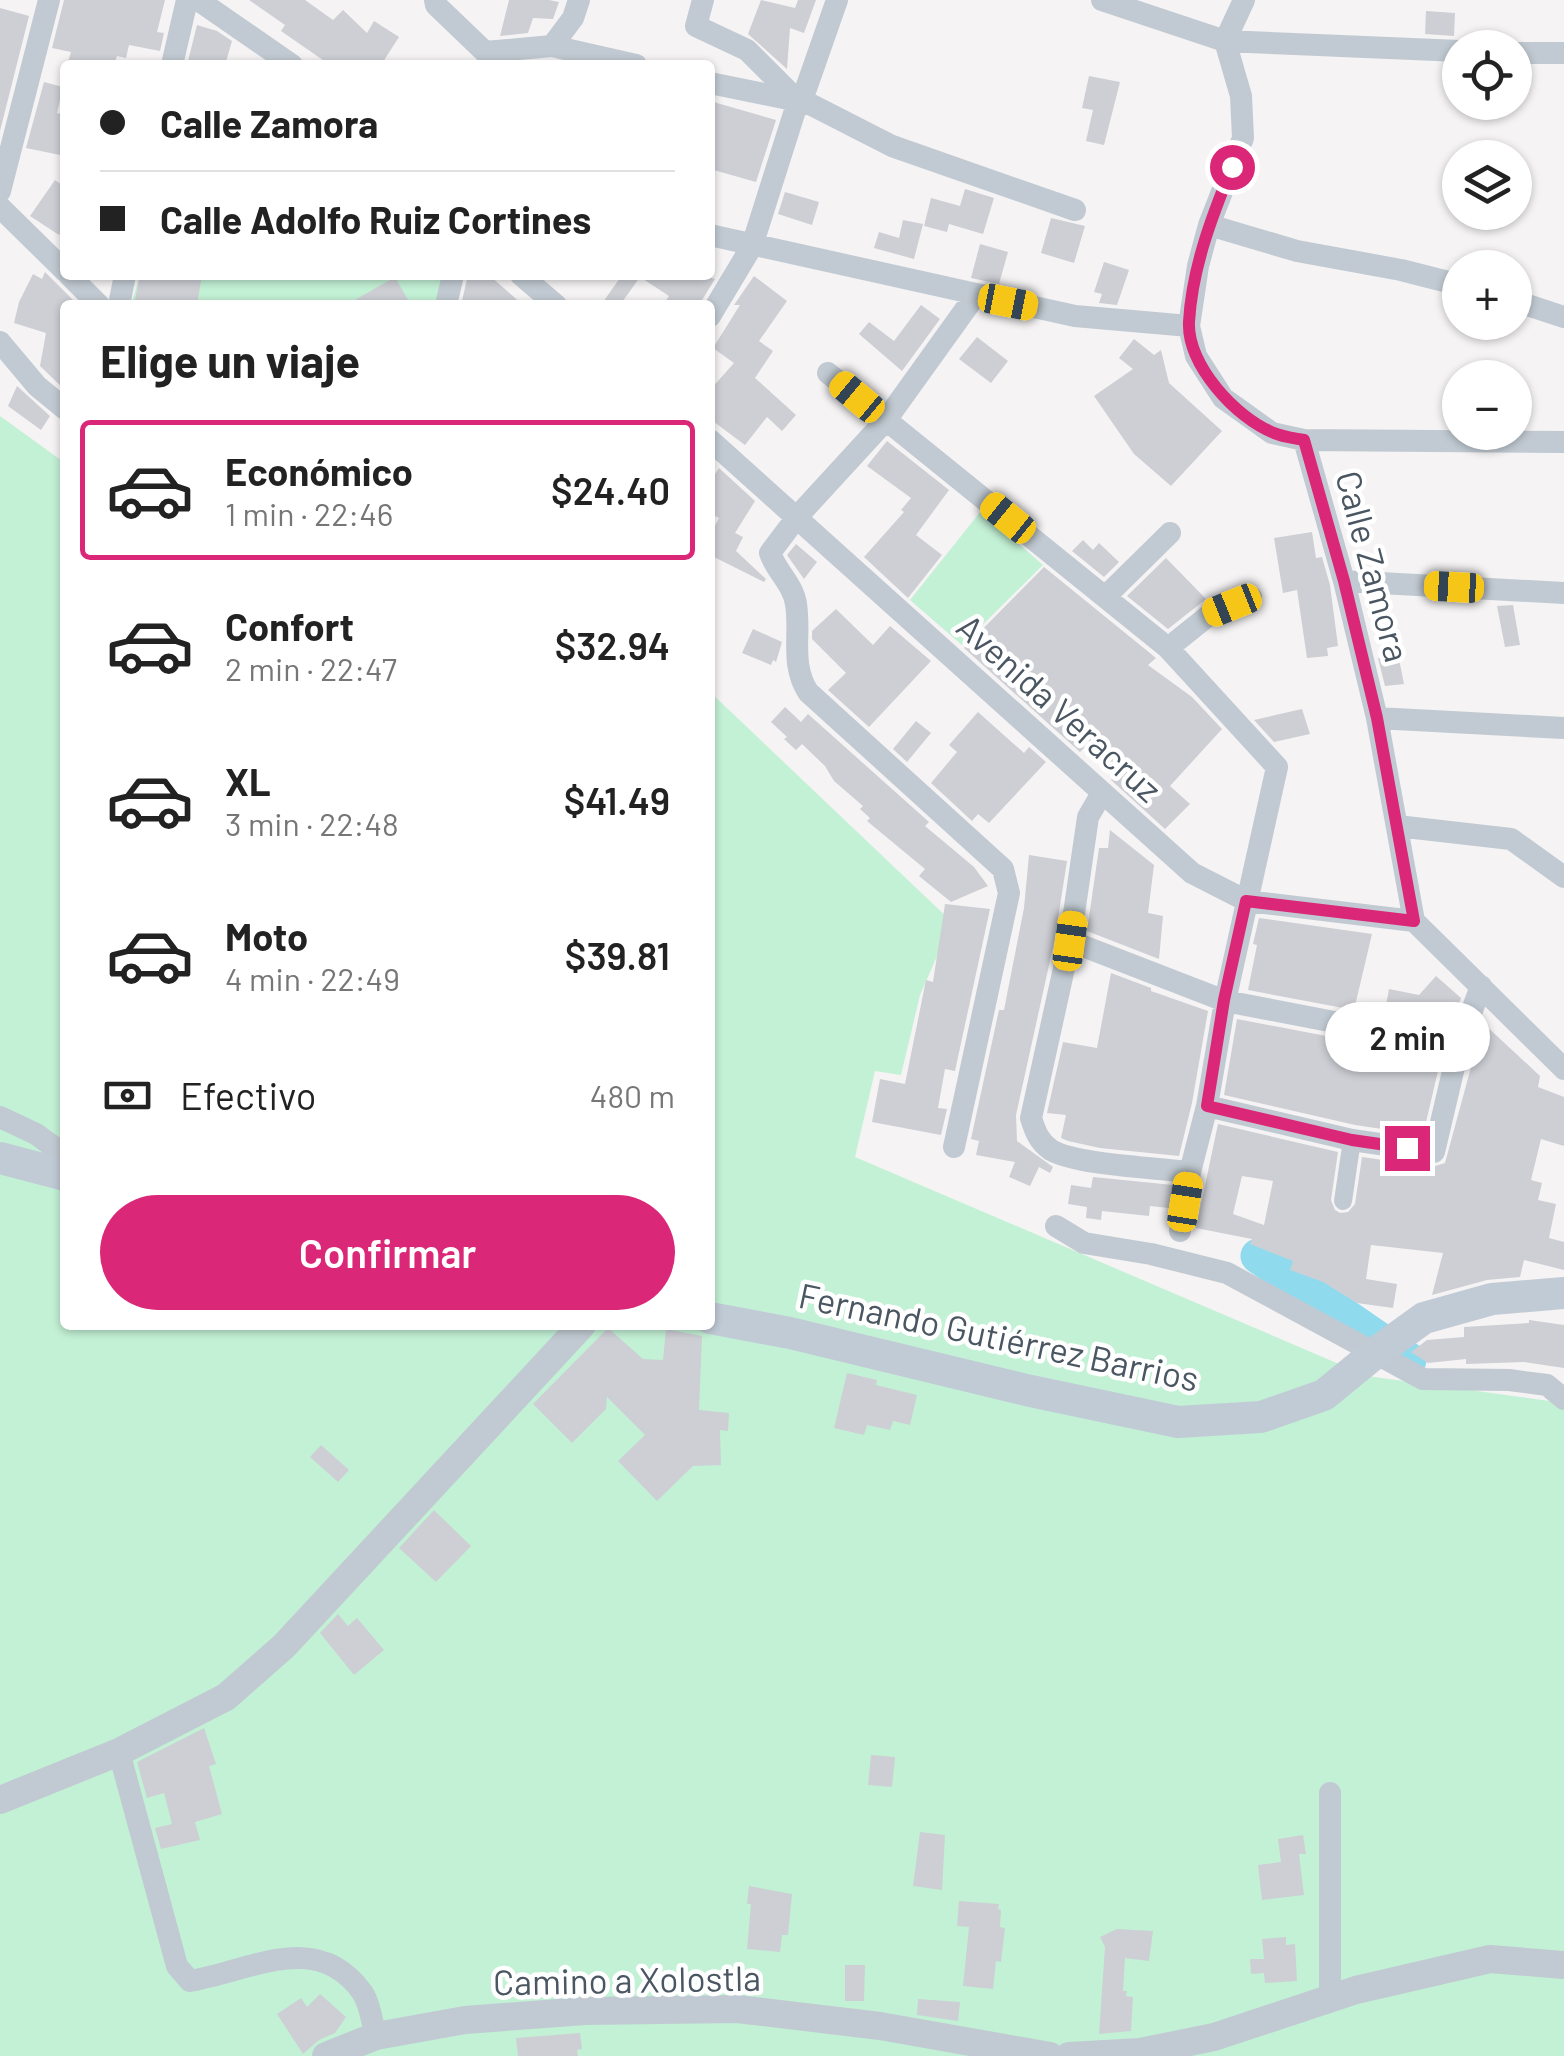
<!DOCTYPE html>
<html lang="es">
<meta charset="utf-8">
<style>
body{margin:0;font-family:Barlow,sans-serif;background:#f6f6f6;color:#222;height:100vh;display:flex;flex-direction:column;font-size:38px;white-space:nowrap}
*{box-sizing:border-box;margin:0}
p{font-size:32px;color:#767676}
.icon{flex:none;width:55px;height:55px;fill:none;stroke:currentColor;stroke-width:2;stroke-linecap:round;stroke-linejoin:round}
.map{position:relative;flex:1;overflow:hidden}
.side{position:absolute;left:60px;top:300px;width:655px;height:1030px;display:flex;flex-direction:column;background:#fff;border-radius:10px;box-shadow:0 2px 8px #0004}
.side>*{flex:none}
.top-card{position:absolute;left:60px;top:60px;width:655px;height:220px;border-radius:10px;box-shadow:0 2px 8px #0004;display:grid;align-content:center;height:220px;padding:0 40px;background:#fff}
.fabs{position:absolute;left:1442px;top:30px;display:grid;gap:20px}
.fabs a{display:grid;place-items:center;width:90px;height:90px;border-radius:50%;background:#fff;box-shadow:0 2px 8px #0004;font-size:50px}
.end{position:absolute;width:45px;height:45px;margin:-22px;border:12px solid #db2777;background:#fff;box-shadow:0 0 0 5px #fff}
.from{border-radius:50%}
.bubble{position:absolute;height:70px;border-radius:35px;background:#fff;box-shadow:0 2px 8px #0004;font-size:32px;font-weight:600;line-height:70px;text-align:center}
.car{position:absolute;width:30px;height:60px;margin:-30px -15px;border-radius:12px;box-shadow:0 0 8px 2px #0007;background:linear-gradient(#f5c518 24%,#345 0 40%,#f5c518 0 76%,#345 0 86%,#f5c518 0)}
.top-card b{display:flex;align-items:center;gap:35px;height:95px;font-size:38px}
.top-card b+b{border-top:2px solid #e0e0e0}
.top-card i{width:25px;height:25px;background:#222}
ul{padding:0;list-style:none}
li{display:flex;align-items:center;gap:30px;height:140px;margin:0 20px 15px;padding:0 20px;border:5px solid transparent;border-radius:10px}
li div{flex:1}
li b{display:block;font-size:38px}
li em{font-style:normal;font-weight:600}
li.on{border-color:#db2777}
li>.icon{width:90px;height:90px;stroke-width:1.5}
h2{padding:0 40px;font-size:45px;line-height:120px}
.pay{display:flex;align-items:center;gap:25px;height:110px;padding:0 40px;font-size:38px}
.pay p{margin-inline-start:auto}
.primary-button{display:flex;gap:20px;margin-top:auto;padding:20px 40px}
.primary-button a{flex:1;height:115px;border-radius:60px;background:#db2777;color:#fff;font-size:40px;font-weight:600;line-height:115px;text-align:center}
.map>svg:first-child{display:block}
.green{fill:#c3f1d5}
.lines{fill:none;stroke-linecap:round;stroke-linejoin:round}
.river{stroke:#90daee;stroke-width:35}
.building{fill:#cdcfd5;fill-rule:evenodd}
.pedestrian{stroke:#c1cad2;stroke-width:18}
.minor{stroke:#c1cad2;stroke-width:22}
.tertiary{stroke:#c1cad2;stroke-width:28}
.secondary{stroke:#c1cbd6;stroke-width:32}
.route{stroke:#db2777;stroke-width:12}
.labels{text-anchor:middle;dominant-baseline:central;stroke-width:9;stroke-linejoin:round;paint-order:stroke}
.street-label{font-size:35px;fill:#4a5661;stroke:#fff}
</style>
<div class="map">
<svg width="1564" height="2056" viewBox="0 0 1564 2056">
<rect width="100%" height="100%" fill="#f5f3f3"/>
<path class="green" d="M140,275H444L435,305H131Z
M0,416L65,463V1325H710V692L952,922L920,995L901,1075L875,1071L855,1157L1367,1376L1564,1403V2056H0Z
M981,511L1043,565L962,645L910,600Z"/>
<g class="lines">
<path class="river" d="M1258,1256L1409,1360"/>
</g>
<path class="building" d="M64,0H165L157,32L164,33L160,51L129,45L126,58L117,56L115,62L67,65L71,52L52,48Z
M249,0H305L333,20L343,10L367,33L374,21L399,37L381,65H330L281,31L285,25Z
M509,0H549L559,2L553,19L533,18L528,33L500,36Z
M761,0L795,8L798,0H816L804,33L790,28L787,69L748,34Z
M0,8L29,16L0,131Z
M1426,11L1455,13L1454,36L1425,34Z
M197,25L217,31L232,41L225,65H187Z
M1089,76L1120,82L1104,145L1086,141L1093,110L1082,108Z
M44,82L63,87L57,113L65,115V156L26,148Z
M710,101L776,120L756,182L710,169Z
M55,180L65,187V226L59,235L30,216Z
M965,189L994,198L983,234L949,224L947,232L924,226L931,198L960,206Z
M785,192L819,202L812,225L778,214Z
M1051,218L1085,226L1074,263L1041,253Z
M903,220L923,224L914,259L874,248L879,232L899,238Z
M980,244L1008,252L999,284L971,278Z
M1104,262L1129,270L1117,305L1099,303L1102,294L1094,292Z
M45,272L78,305H65V390L40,366L46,333L14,323L19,302L33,274L42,279Z
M140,275H202L197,305H134Z
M468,275H489L523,305H461Z
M622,275H700L715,279L699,305H663L669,296L640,277L620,305H601Z
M754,276L787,301L759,341L773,351L755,378L796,415L782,431L767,417L745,445L710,419V390L734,363L713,348L740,305H734Z
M395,277L411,305H346Z
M921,305L940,319L902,371L859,334L869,322L894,341Z
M977,337L1008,361L991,383L959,359Z
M1134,339L1154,355L1161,350L1169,383L1222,431L1171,486L1134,454L1094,396L1133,369L1119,358Z
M17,386L50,416L41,430L8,406Z
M887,441L949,490L916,535L942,555L908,598L864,557L904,512L901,510L911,498L867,466Z
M719,468L755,501L735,533L743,537L736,551L766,579L764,582L710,555V536L719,518L710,513V482Z
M1312,532L1316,558L1322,557L1330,585L1338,646L1327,648L1328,656L1307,658L1297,590L1283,593L1274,538Z
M1083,540L1093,550L1099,543L1119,562L1104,577L1072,551Z
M796,544L817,562L804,579L787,555Z
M1166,558L1206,599L1168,629L1127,596Z
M1044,567L1156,658L1148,665L1192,697L1222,729L1170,786L1190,804L1165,829L1111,780L1116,775L1084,748L1080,752L964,648Z
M1513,605L1520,645L1505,647L1497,606Z
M836,609L873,645L890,626L931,661L869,727L828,690L846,673L812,639V631Z
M753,629L782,642L776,662L773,660L771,665L742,653Z
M1378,658L1399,659L1404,684L1385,686Z
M785,707L801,722L808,714L929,822L925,826L974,867L988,886L951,902L919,876L925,869L867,821L870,818L860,809L863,806L834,781L825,766L802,744L796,750L784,739L787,737L771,722Z
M1302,709L1310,734L1274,742L1254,720Z
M978,712L1024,753L1029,747L1046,762L989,823L978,814L972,821L931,783L957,752L949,745Z
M916,721L931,733L907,762L893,749Z
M1110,830L1154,865L1148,913L1163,916L1159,959L1087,931L1099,848H1108Z
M1029,855L1067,861L1055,938L1016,1115L1017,1141L1053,1167L1050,1173L1039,1167L1030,1186L1009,1177L1015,1162L976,1155L979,1141L971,1139L999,1010H1004L1024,908Z
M945,904L990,909L955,1071L945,1069L938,1108L947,1109L941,1135L872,1122L880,1079L905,1084L926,980L933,982Z
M1259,918L1372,934L1354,1010L1248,990L1257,945L1253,944Z
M1111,973L1151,988V991L1208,1011L1192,1103L1179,1156L1100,1148L1068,1141L1061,1138L1066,1115L1047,1113L1063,1042L1097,1048Z
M1436,976L1461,998L1449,1029L1384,1016L1389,989L1419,995Z
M1237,1019L1441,1058L1423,1135L1355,1125L1224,1095Z
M1483,1023L1540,1076L1538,1087L1564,1097V1146L1541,1139L1531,1180L1542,1183L1538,1200L1556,1204L1549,1238L1564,1242V1270L1524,1260L1520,1277L1487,1280L1432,1295L1443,1253L1371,1245L1366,1279L1397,1284L1393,1308L1357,1303L1323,1282L1290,1270L1293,1261L1250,1244L1252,1239L1196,1228L1218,1124L1338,1152L1331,1200L1335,1210L1340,1213L1348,1212L1355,1204L1362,1157L1432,1167L1445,1163ZM1242,1176L1273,1181L1264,1225L1233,1214Z
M1093,1177L1173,1185L1169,1208L1150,1206L1149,1216L1102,1211L1101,1220L1086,1218L1087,1207L1068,1204L1071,1185L1091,1188Z
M1529,1320L1564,1325V1368L1524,1362L1466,1364V1359L1428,1363L1411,1352L1427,1340L1464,1337V1327L1529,1323Z
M608,1328L643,1359L663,1360L666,1329L702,1336L699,1410L729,1413L728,1431L720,1430L721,1465L693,1466L657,1501L618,1461L645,1435L607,1397L606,1409L572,1443L533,1404Z
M847,1373L877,1380L876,1385L917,1395L910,1425L893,1421L890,1430L867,1425L864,1435L834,1428Z
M321,1445L349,1470L338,1482L310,1457Z
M434,1510L471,1546L436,1582L399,1548Z
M338,1614L348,1626L357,1618L384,1650L354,1675L320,1633Z
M204,1728L216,1764L209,1766L222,1814L195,1822L200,1840L161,1849L155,1828L172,1824L164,1793L147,1798L137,1762Z
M871,1755L895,1757L892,1787L868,1785Z
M920,1832L945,1835L942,1890L913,1886Z
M1303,1835L1306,1854H1299L1304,1895L1262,1900L1258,1865L1281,1862L1278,1839Z
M749,1886L792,1894L788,1935H782L780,1952L747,1949L751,1904H747Z
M959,1901L999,1904L998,1909L1001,1910L1000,1927L1005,1928L1001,1962L996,1961L993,1989L963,1986L969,1927L957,1926Z
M1117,1929L1153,1931L1149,1961L1125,1958L1123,1991H1127L1126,1996L1133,1997L1131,2031L1099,2034L1105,1947L1100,1937Z
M1286,1937V1945L1295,1944L1297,1981L1265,1983L1264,1973L1251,1974L1250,1959H1264L1262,1939Z
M845,1965H865L864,2001H845Z
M320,1994L346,2017L335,2033L319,2040L303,2054L277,2014L301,1998L307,2007Z
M918,1999L960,2002L958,2021L917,2015Z
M580,2033L582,2049L577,2050L578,2056H518L516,2038Z"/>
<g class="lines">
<path class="pedestrian" d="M1343,1201L1352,1140"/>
<path class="minor" d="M198,0L292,65
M435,0L436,5L485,52
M703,0L696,26L747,50L798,101
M1102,0L1225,41L1460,51
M1244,0L1225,41L1241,96L1243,138L1209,225L1198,266L1189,326L1196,356L1223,398L1272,433L1304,440L1564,442
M552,46L573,18L579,0
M485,52L552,46L636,65
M1515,53H1564
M172,65L187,0
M710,83L798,101
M802,100L892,146L1075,210
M0,191L49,0
M0,207L65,271
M1209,225L1297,251L1401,270L1460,285
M710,235L1075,316L1189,326
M69,275L99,305
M521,275L556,305
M1515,301L1564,317
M119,305L125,275
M446,305L453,275
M710,316L752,246L798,101L802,100L837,0
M0,342L37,386L65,409
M828,373L1168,648L1277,767L1225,1001L1207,1106L1190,1172L1180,1231
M710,440L1192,873L1247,901L1414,921
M1304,440L1344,581L1377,718L1414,921
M1344,581L1564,593
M1105,597L1170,533
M1168,648L1213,612L1251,597
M1377,718L1564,728
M1102,793L1088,817L1070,941L1031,1118C1035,1131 1039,1142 1051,1150C1077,1165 1157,1168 1190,1172
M1397,826L1511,839L1564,877
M1414,921L1564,1069
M1070,941L1225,1001L1459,1046
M1207,1106L1352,1140L1434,1152L1459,1046L1481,986
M0,1117L36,1134L65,1155
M954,1147L1009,893L1003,869L808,692C790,663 801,635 796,604C793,584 776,571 770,553L797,517L886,420L975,296
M1056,1226L1084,1243L1151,1254L1227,1273L1423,1379L1509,1380L1547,1385L1564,1399
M119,1752L177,1966L190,1981C250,1971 317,1929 362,1992C370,2003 372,2023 376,2036
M1330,1999V1793"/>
<path class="tertiary" d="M0,1800L119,1752L226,1697L284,1646L582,1325
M326,2056L376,2036L465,2020L585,2011L737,2009L880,2026L1050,2056
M1069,2056L1140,2052L1214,2037L1356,1990L1490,1959L1564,1965"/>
<path class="secondary" d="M0,1158L65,1175
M710,1318L790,1333L1026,1390L1178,1422L1261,1417L1324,1395L1374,1354L1424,1318L1492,1299L1564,1293"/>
</g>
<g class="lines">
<path class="route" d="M1232,167C1212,216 1192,268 1189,322C1187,365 1236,418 1274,433C1283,437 1294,438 1304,440L1344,581L1377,718L1414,921L1246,901L1224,1000L1207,1106L1352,1140L1407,1148"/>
</g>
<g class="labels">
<g class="street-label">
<text transform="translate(1374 566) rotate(75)">Calle Zamora</text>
<text transform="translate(1060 707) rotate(42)">Avenida Veracruz</text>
<text transform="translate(999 1336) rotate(12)">Fernando Gutiérrez Barrios</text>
<text transform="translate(627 1979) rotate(-1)">Camino a Xolostla</text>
</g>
</g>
</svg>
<div class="fabs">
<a><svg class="icon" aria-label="locate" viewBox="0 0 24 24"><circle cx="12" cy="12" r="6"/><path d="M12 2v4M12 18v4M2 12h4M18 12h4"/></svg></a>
<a><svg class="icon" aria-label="layers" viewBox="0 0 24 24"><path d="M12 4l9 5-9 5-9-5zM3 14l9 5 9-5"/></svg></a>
<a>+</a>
<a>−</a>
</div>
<i class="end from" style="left:1232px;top:167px"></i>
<i class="end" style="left:1407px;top:1148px"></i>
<div class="bubble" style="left:1325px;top:1002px;width:165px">2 min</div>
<i class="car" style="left:1008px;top:302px;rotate:101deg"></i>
<i class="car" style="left:857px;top:397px;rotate:310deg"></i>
<i class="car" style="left:1008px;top:518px;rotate:309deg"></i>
<i class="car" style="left:1454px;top:587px;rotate:273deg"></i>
<i class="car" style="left:1232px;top:605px;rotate:248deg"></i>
<i class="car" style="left:1070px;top:941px;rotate:8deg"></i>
<i class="car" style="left:1185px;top:1202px;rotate:9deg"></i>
<div class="top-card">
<b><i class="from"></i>Calle Zamora</b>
<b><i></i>Calle Adolfo Ruiz Cortines</b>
</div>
<section class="side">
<h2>Elige un viaje</h2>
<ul>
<li class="on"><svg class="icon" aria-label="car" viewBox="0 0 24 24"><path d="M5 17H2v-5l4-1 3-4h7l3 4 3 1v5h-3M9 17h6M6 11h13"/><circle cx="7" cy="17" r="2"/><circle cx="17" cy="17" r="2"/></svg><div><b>Económico</b><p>1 min · 22:46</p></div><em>$24.40</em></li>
<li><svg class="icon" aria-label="car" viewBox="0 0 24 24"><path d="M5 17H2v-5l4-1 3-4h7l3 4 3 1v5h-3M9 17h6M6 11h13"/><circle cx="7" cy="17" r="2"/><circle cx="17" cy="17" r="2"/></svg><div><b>Confort</b><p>2 min · 22:47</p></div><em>$32.94</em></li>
<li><svg class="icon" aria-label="car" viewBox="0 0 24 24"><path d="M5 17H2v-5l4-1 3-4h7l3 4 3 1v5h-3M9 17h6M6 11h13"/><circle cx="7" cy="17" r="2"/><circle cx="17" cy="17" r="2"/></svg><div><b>XL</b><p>3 min · 22:48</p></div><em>$41.49</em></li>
<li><svg class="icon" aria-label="car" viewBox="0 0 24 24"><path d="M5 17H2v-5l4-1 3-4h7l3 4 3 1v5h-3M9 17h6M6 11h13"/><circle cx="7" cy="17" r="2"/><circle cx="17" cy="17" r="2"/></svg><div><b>Moto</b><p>4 min · 22:49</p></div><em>$39.81</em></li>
</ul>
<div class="pay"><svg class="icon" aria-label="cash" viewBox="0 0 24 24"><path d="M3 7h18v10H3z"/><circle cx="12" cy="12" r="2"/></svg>Efectivo<p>480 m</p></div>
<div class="primary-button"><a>Confirmar</a></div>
</section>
</div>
